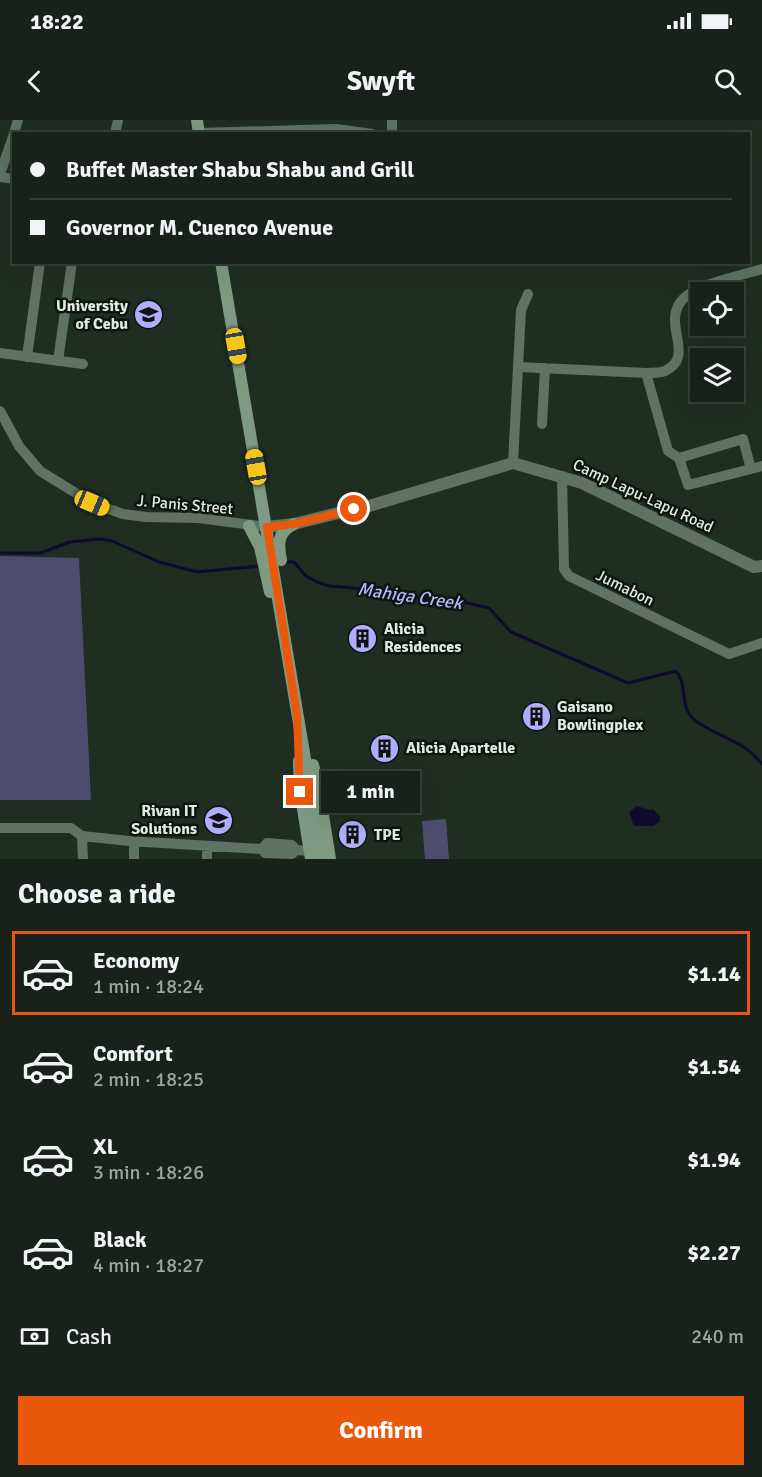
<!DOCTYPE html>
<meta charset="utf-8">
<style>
body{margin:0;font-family:Signika,sans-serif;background:#212a23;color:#f1f3f6;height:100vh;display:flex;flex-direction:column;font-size:22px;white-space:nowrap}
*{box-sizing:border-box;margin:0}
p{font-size:20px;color:#9fa4a2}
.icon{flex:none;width:33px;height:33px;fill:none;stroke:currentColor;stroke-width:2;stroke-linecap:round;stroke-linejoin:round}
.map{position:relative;height:739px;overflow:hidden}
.panel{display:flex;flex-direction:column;background:#18221a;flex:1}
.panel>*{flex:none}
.top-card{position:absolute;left:12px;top:12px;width:738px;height:132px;border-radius:0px;box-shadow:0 6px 24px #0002,0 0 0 2px #363f39;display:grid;align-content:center;height:132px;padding:0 18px;background:#18221a}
.controls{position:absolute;left:690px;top:162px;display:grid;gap:12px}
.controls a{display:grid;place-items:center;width:54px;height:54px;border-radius:0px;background:#18221a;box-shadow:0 6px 24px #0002,0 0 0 2px #363f39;font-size:30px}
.end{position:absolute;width:27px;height:27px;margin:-14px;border:8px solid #ea580c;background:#fff;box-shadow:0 0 0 3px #fff}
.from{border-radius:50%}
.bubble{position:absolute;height:42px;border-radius:0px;background:#18221a;box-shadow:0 6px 24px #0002,0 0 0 2px #363f39;font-size:20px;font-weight:800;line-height:42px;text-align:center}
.car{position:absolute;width:18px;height:36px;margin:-18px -9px;border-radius:8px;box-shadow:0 0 4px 2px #0007;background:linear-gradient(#f5c518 24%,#345 0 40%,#f5c518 0 76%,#345 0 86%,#f5c518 0)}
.top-card b{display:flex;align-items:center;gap:21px;height:57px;font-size:22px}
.top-card b+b{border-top:2px solid #363f39}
.top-card i{width:15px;height:15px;background:#f1f3f6}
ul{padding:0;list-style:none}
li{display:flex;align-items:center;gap:18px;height:84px;margin:0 12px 9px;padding:0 6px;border:3px solid transparent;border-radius:0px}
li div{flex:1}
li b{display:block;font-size:22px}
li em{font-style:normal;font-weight:800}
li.active{border-color:#ea580c}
li>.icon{width:54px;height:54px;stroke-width:1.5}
h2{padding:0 18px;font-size:27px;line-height:72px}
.pay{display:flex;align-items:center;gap:15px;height:66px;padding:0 18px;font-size:22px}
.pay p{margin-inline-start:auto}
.cta{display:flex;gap:12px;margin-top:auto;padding:12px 18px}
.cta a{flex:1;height:69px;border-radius:0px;background:#ea580c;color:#fff;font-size:24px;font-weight:800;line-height:69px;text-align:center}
.status{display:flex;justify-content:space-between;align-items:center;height:42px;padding:0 30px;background:#18221a;direction:ltr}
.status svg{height:16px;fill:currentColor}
header{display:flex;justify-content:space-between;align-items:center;height:78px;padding:0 18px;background:#18221a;font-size:27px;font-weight:800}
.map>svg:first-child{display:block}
.green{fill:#4d4c6f}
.water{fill:#110a2f}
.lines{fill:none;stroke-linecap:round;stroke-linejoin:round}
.stream{stroke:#110a2f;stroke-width:3}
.minor{stroke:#607263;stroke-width:10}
.tertiary{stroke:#607263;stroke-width:12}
.secondary{stroke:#7e9a82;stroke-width:12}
.route{stroke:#ea580c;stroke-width:8}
.labels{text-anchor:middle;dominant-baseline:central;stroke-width:5;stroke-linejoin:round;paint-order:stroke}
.poi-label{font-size:16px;font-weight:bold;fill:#e1eae2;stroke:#0e140f;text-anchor:start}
.street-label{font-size:16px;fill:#e1eae2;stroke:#0e140f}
.water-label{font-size:18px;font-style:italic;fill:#b8b6fd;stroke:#0e140f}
</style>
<div class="status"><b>18:22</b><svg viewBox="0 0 49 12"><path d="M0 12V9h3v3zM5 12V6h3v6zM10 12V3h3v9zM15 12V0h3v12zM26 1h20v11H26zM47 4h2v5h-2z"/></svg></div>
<header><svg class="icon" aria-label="back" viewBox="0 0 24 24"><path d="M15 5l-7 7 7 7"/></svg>Swyft<svg class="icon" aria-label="search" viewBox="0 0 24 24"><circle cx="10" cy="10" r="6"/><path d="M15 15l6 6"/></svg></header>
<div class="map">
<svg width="762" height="739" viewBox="0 0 762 739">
<rect width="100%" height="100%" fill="#202e22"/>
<path class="green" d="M0,436L79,438L91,680H0Z
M446,699L449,739H425L422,701Z"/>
<path class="water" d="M637,686L650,690L653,689L660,696V702L653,706H634L629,692Z"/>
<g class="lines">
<path class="stream" d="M0,433H40L70,422L100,419L112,421L159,442L197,452L260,446
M284,442H294L306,456L317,462L330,466L399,472L433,481L467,483L489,488L511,512L628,563L676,551C689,567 678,588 696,601C719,618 742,619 762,644"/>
<path class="minor" d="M199,13L336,9L372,14
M14,14L18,0
M115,14L118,0
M392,14V0
M0,54L14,14
M0,57L14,59
M0,233L83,244
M27,237L40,142
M58,241L72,142
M519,247L646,253C652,253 660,253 665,251C697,236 660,203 683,179C699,163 740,156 762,149
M646,253L668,331L679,338L743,319L751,349
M0,291L19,326L40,351L92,383L123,394L146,397L198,398L267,407
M542,304L545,248
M679,338L688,365L762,346
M513,343L521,190L528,174
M562,356L564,449L569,456L729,534L762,523
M0,708H71L82,716L129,721L262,729L265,733L292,734L296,730L310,731
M82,716L83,739
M262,729L267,723L292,725L296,730
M134,739V722
M207,739V726"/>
<path class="tertiary" d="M369,386L513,343L582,363L754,447L762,446
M267,407L294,404L354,389"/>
<path class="secondary" d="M197,0L199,14
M221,142L322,739
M249,406L260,427L270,472
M281,440C278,424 277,412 294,404
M299,641L300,670L311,739
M313,645L318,664L330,739"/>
</g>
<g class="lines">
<path class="route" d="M300,672L297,595L267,407L294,404L354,389"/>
</g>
<defs>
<symbol id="university-disc" viewBox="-11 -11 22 22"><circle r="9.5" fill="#b0adfa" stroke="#0e140f"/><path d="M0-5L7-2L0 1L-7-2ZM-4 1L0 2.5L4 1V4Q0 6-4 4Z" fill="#111"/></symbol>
<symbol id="building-disc" viewBox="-11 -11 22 22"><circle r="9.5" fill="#b0adfa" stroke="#0e140f"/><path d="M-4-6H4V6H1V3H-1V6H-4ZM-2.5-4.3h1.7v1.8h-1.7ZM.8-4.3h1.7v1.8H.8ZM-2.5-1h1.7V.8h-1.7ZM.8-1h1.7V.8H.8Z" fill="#111"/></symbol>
<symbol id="school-disc" viewBox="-11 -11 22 22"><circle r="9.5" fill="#b0adfa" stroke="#0e140f"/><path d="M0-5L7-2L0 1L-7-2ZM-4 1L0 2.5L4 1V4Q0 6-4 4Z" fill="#111"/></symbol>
</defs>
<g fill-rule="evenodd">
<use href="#university-disc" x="132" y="178" width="33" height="33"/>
<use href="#building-disc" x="346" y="502" width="33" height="33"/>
<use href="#building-disc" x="520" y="580" width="33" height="33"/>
<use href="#building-disc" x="368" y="612" width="33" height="33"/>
<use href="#school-disc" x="202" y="684" width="33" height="33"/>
<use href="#building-disc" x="336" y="698" width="33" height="33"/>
</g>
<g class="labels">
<g class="poi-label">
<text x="128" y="186" text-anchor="end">University<tspan x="128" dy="18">of Cebu</tspan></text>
<text x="384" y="509">Alicia<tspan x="384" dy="18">Residences</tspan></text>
<text x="557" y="587">Gaisano<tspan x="557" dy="18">Bowlingplex</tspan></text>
<text x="406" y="628">Alicia Apartelle</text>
<text x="197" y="691" text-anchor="end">Rivan IT<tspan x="197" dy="18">Solutions</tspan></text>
<text x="374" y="715">TPE</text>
</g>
<g class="street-label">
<text transform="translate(643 376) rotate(25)">Camp Lapu-Lapu Road</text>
<text transform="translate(185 385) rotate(5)">J. Panis Street</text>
<text transform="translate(625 468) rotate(26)">Jumabon</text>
</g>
<g class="water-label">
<text transform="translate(410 476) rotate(8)">Mahiga Creek</text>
</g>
</g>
</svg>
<div class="controls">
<a><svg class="icon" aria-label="locate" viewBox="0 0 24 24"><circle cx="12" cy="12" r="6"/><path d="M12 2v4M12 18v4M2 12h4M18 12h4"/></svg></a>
<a><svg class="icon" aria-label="layers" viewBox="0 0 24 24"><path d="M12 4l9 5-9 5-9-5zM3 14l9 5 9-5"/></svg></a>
</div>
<i class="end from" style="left:354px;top:389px"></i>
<i class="end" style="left:300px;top:672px"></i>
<div class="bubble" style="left:321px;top:651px;width:99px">1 min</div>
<i class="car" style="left:236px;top:226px;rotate:170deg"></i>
<i class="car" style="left:256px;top:347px;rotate:350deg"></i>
<i class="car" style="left:92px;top:383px;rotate:113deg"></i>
<div class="top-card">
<b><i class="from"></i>Buffet Master Shabu Shabu and Grill</b>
<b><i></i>Governor M. Cuenco Avenue</b>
</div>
</div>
<section class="panel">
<h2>Choose a ride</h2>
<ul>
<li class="active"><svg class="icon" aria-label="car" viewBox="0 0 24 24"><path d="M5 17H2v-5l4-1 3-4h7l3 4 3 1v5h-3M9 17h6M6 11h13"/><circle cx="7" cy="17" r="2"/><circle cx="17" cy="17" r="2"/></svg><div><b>Economy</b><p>1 min · 18:24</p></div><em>$1.14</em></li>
<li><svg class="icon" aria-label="car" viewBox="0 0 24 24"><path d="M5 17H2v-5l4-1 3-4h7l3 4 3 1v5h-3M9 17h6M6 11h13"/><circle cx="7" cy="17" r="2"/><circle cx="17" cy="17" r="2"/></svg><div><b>Comfort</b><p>2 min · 18:25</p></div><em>$1.54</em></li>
<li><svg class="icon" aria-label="car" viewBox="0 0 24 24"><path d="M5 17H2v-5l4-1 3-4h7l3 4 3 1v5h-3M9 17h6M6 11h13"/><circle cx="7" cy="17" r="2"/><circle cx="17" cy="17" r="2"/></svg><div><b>XL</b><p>3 min · 18:26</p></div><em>$1.94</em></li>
<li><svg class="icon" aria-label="car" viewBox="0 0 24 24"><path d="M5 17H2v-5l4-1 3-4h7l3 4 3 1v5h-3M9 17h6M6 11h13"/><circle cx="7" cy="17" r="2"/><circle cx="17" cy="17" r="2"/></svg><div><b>Black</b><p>4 min · 18:27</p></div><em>$2.27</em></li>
</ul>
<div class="pay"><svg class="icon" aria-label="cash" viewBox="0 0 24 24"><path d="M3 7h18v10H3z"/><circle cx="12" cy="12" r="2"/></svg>Cash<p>240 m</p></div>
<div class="cta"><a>Confirm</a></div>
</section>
